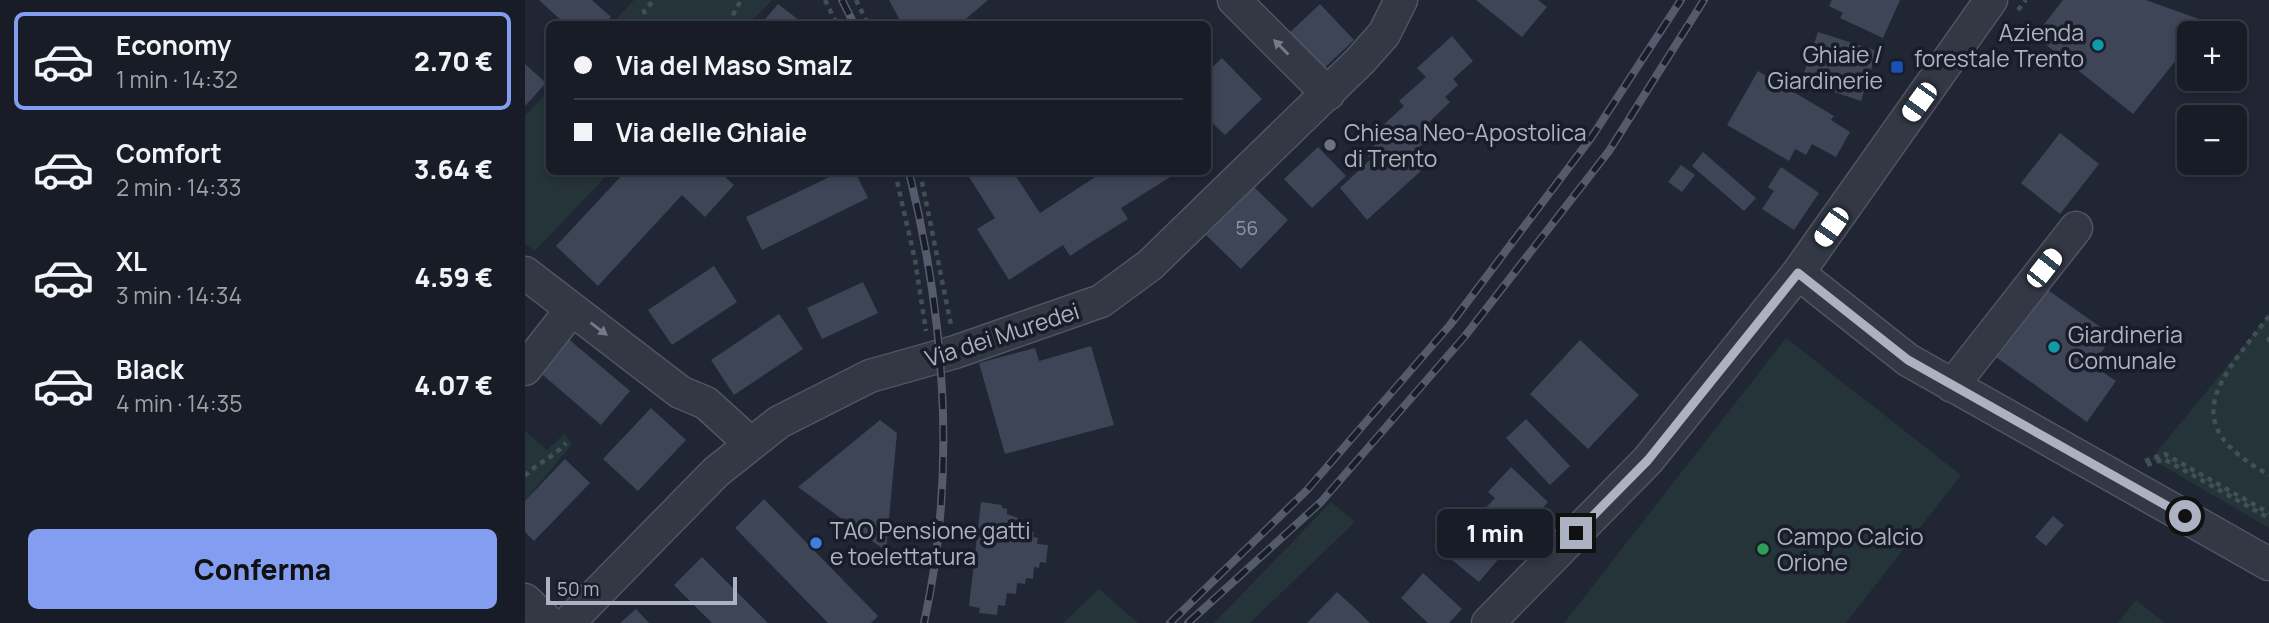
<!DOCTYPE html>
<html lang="it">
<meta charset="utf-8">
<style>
body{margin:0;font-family:Manrope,sans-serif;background:#21252f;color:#f1f3f6;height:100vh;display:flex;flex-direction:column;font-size:26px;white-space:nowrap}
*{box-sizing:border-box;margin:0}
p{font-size:23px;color:#9fa1a7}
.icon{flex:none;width:38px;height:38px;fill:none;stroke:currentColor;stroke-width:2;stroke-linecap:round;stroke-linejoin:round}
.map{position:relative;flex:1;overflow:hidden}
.panel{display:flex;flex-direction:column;background:#181c27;width:525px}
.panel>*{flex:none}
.guide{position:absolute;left:21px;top:21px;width:665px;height:154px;border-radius:10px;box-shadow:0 4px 10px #0003,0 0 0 2px #363a44;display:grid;align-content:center;height:154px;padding:0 28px;background:#181c27}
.controls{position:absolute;left:1652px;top:21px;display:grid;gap:14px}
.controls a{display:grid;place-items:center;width:70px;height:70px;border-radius:10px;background:#181c27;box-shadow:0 4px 10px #0003,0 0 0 2px #363a44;font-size:35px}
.scale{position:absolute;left:21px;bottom:18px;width:191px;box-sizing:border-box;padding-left:7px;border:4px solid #adb2c2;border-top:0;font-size:19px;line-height:24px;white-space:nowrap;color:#adb2c2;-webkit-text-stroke:5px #191d29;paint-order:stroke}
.end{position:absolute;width:32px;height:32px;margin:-16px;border:9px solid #adb2c2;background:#111;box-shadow:0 0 0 4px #111}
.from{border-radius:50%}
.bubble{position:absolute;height:49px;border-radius:10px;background:#181c27;box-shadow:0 4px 10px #0003,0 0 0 2px #363a44;font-size:23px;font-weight:800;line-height:49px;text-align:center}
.car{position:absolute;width:21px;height:42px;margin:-21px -10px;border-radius:9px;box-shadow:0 0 5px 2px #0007;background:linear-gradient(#fff 24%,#345 0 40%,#fff 0 76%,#345 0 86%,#fff 0)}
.guide b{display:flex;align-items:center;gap:24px;height:66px;font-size:26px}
.guide b+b{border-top:2px solid #363a44}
.guide i{width:18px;height:18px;background:#f1f3f6}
ul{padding:12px 0 0;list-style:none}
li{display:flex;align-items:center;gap:21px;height:98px;margin:0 14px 10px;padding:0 14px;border:4px solid transparent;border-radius:10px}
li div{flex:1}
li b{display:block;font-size:26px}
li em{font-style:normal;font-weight:800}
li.selected{border-color:#839ef1}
li>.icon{width:63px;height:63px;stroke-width:1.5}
.cta{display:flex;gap:14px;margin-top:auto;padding:14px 28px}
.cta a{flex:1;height:80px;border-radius:10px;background:#839ef1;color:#111;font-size:28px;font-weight:800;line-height:80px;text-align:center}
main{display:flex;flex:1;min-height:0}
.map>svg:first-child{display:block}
.green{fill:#253438}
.building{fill:#3e4557}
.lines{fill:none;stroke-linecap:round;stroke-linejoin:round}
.minor-casing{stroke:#515563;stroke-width:35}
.path{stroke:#415055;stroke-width:4.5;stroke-dasharray:5 5;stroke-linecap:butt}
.minor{stroke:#333845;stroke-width:32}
.rail-casing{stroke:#555b6c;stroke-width:8}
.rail{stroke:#191d29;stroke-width:5;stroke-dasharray:16;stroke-linecap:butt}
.oneway{fill:#767b8a}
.route{stroke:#adb2c2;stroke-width:9}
.culture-dot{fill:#0f9aa8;stroke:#191d29;stroke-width:2.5}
.transit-dot{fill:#1a4fb4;stroke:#191d29;stroke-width:2.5}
.worship-dot{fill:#6b7280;stroke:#191d29;stroke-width:2.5}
.shop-dot{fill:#3f7fe0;stroke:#191d29;stroke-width:2.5}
.leisure-dot{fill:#2e9e5b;stroke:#191d29;stroke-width:2.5}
.labels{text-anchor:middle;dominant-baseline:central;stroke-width:7;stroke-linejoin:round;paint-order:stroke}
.number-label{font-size:19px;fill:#9197a7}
.poi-label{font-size:23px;fill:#adb2c2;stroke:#191d29;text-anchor:start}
.street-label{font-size:23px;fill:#adb2c2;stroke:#191d29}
</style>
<main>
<section class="panel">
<ul>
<li class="selected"><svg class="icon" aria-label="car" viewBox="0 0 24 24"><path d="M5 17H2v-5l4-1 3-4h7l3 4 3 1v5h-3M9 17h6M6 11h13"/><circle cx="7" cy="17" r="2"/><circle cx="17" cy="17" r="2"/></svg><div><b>Economy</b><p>1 min · 14:32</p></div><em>2.70 €</em></li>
<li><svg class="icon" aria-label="car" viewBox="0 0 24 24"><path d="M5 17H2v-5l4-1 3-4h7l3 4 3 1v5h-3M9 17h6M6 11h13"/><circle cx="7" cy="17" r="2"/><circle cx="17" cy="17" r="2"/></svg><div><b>Comfort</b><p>2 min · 14:33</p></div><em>3.64 €</em></li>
<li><svg class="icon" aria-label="car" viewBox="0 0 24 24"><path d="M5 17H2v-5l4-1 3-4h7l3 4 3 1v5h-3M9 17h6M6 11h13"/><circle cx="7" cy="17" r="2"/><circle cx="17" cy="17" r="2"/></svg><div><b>XL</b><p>3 min · 14:34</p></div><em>4.59 €</em></li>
<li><svg class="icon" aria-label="car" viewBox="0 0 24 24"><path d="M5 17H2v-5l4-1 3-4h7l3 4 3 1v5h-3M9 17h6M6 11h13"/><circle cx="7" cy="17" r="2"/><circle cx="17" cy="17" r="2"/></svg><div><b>Black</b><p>4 min · 14:35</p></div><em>4.07 €</em></li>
</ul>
<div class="cta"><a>Conferma</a></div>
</section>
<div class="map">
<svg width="1744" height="623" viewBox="0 0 1744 623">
<rect width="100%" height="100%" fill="#202634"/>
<path class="green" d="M109,0H247L224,24H86Z
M24,90V172H85L10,251L0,244V116Z
M1744,315V528L1626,459Z
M1261,338L1436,475L1321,623H1039Z
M0,431L22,450L39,434L47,444L0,501Z
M806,502L830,522L725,623H689Z
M574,589L613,623H538Z
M1611,600L1640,623H1593Z"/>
<path class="building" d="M14,0H67L86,17L79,24H40Z
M364,0H463L435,24H377Z
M951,0H1013L1022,7L997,37Z
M1307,0H1375L1358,38L1315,18L1318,13L1304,6Z
M1538,0H1621L1682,22L1673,33H1664V44L1608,114L1510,36Z
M253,4L279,24H236Z
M795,4L829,40L795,72L761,36Z
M1293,32L1352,51L1336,101L1306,91L1308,83L1279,73Z
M927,36L948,61L928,79L933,85L920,97L925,102L902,124L910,133L885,155L898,169L842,220L815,188L846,159L841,153L862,134L856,127L879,106L874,101L901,77L892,68Z
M697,58L737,99L700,135L682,118V72Z
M0,64L21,83L0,106Z
M1233,71L1309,116L1306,120L1325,132L1311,157L1287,144L1281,155L1270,149L1264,161L1202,125Z
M1535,133L1574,164L1535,214L1496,183Z
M793,147L821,176L787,208L759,179Z
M1178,152L1231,198L1219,211L1167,166Z
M1156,165L1170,175L1157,192L1143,182Z
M1256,167L1294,193L1269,230L1237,209L1249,191L1243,187Z
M100,172H195L209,185L180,217L157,195L73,286L31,246Z
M315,172H330L343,198L237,250L221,217Z
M441,172H488L515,213L578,172H653L596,208L603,219L571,239L545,256L538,245L484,280L452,229L470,218Z
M728,186L763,220L716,269L681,235Z
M189,266L212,302L147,345L123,310Z
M338,282L353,313L297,339L282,308Z
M1520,288L1588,336L1567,365L1591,381L1562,422L1471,357Z
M254,314L278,349L209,395L186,360Z
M40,336L105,391L76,425L11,369Z
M1055,340L1114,395L1063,449L1005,394Z
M566,346L589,425L480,454L454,363L510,348L514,361Z
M126,408L161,440L113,491L78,459Z
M1001,419L1045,466L1025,485L981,438Z
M355,420L372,433L361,551L273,487Z
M40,459L65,483L9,541L0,532V501Z
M986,467L1023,502L983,546L952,517L970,498L963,492Z
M239,499L353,616L346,623H303L210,528Z
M456,502L477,505V508L482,509V514L493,518L492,525H500L499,531L509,532L508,537L513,538L512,544L523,545L521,563L515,562L514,568L509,567L508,579L501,578L500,584L492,583L491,594L482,593L480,606L473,605L472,615L454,613L455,608L444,606Z
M1528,516L1539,525L1521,546L1510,537Z
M932,521L976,556L954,582L911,547Z
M177,557L243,623H187L149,585Z
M898,573L937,609L924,623H903L876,598Z
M812,592L835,613L845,623H782Z
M111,609L124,623H95Z"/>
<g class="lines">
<defs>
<path id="minor" d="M709,0L803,94
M0,273L155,392L181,403L225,443
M1273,273L1383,360L1744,564
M0,369L47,309
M1427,386L1551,228
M0,600L24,623
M43,623L191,472L254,422L345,376L430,352L576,301L625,265L835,61L859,34L876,0
M963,623L1123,460L1273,273L1466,0"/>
</defs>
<use href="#minor" class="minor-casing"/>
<path class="path" d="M300,0L312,24
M331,0L343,24
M1493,10L1501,0
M122,24L119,11L129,0
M203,24L216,0
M370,172L390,260L401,331
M395,172L426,325
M1744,316C1694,382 1649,422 1744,475
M1744,337V345
M1620,461L1640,454L1744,513
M1622,465L1639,459L1744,518
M0,476C13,462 28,458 41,443"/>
<use href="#minor" class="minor"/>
<defs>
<path id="rail" d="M317,0L329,24
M384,172C420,318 432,475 399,623
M645,623L782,490L925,325L1066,138L1156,0
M663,623L796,502L940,336L1084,151L1179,0"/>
</defs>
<use href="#rail" class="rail-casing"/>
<use href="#rail" class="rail"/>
</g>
<defs><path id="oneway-solid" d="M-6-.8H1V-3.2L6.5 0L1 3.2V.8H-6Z" transform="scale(1.75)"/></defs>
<g class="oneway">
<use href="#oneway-solid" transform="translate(756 47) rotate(-135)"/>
<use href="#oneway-solid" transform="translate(74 329) rotate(37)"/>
</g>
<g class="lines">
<path class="route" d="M1051,533L1123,460L1273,273L1383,360L1660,516"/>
</g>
<g class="culture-dot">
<circle cx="1573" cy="45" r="7"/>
<circle cx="1529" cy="347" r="7"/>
</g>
<rect class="transit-dot" x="1365" y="60" width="14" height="14" rx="3.5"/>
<circle class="worship-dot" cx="805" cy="145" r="7"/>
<circle class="shop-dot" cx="291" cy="543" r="7"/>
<circle class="leisure-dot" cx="1238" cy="549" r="7"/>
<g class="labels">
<g class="number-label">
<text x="722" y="228">56</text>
</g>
<g class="poi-label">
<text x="1559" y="32" text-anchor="end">Azienda<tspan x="1559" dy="26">forestale Trento</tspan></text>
<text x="1358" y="54" text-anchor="end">Ghiaie /<tspan x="1358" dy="26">Giardinerie</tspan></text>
<text x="819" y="132">Chiesa Neo-Apostolica<tspan x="819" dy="26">di Trento</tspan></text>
<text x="1543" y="334">Giardineria<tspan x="1543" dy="26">Comunale</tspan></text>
<text x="305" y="530">TAO Pensione gatti<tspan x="305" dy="26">e toelettatura</tspan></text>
<text x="1252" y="536">Campo Calcio<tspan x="1252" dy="26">Orione</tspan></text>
</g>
<g class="street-label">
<text transform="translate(477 334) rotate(-18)">Via dei Muredei</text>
</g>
</g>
</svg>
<div class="controls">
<a>+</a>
<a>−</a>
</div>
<div class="scale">50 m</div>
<i class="end from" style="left:1660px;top:516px"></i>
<i class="end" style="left:1051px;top:533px"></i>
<div class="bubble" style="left:912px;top:509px;width:116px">1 min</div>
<i class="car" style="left:1394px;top:102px;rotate:216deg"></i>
<i class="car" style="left:1306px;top:227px;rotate:215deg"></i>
<i class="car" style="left:1519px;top:268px;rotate:38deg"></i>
<div class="guide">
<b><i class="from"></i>Via del Maso Smalz</b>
<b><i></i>Via delle Ghiaie</b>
</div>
</div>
</main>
